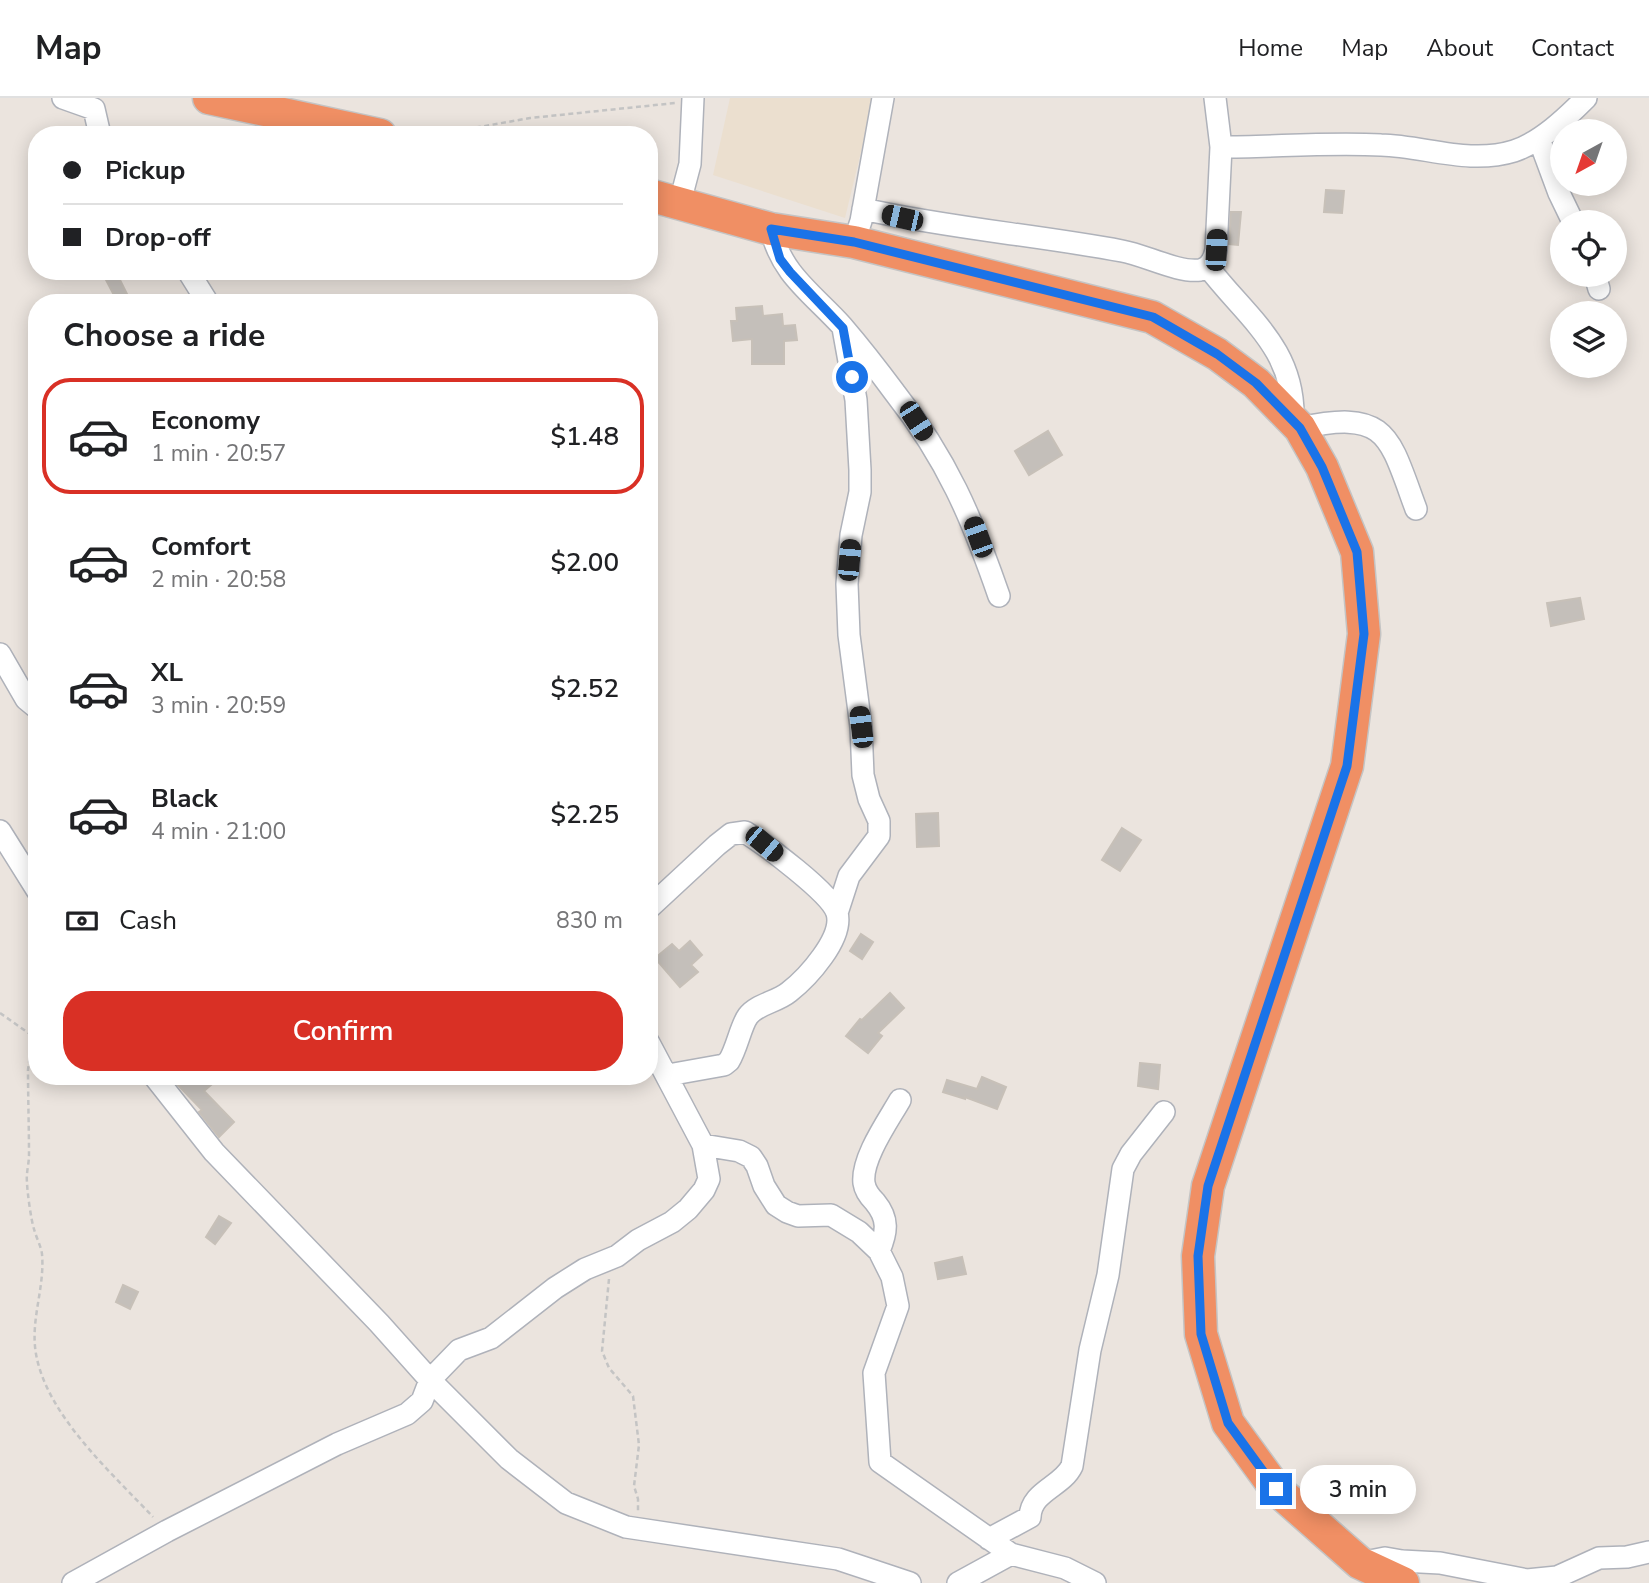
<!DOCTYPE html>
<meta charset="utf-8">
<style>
body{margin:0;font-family:"Nunito Sans",sans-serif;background:#f2f2f2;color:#202124;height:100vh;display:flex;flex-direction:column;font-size:26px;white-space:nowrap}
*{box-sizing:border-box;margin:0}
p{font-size:23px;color:#757577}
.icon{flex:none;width:38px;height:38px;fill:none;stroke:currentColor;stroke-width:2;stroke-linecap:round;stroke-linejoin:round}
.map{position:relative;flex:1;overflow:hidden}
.side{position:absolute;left:28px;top:196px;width:630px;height:791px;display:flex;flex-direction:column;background:#fff;border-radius:28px;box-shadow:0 4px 18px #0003}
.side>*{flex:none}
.hud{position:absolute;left:28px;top:28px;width:630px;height:154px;border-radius:28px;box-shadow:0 4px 18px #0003;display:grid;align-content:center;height:154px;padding:0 35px;background:#fff}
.needle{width:46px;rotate:220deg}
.fabs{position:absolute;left:1550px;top:21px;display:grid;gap:14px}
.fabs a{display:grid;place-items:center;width:77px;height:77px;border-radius:50%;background:#fff;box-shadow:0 4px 18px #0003;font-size:35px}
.end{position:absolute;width:32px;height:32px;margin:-16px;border:9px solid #1a73e8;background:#fff;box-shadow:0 0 0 4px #fff}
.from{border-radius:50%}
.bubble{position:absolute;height:49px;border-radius:24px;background:#fff;box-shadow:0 4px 18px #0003;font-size:23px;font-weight:600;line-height:49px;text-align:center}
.car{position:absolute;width:21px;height:42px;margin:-21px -10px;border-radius:9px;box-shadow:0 0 5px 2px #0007;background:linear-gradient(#222 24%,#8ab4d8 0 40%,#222 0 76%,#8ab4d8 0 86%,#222 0)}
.hud b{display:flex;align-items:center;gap:24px;height:66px;font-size:26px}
.hud b+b{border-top:2px solid #e0e0e0}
.hud i{width:18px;height:18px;background:#202124}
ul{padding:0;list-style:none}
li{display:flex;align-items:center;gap:21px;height:116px;margin:0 14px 10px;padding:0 21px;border:4px solid transparent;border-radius:28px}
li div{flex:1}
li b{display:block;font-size:26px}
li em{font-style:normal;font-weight:600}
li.active{border-color:#d93025}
li>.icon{width:63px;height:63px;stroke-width:1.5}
h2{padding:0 35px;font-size:32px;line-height:84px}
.pay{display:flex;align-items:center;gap:18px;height:77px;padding:0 35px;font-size:26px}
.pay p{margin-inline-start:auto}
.action{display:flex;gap:14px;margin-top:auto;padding:14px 35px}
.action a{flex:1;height:80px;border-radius:28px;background:#d93025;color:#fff;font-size:28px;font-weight:600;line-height:80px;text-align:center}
header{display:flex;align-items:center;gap:42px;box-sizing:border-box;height:98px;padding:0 35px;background:#fff;border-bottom:2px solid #e0e0e0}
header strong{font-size:33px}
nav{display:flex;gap:38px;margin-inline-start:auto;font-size:24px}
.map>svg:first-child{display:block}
.education{fill:#ebdfcf}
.building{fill:#c4bfba;stroke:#c7c0b8;stroke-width:2}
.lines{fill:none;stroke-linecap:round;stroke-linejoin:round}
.minor-casing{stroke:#afb2ba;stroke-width:24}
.highway-casing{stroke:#c4c4c4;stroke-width:35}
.path{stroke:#c4c4c4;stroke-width:2.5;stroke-dasharray:5 3.5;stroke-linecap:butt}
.minor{stroke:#fff;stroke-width:21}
.highway{stroke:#f08f64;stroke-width:32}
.route{stroke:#1a73e8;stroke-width:9}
</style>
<header>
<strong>Map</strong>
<nav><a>Home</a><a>Map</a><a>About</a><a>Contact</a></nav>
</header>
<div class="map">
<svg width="1649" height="1485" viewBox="0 0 1649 1485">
<rect width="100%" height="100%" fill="#ebe4de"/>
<path class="education" d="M730,0H874L845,120L713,77Z"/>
<path class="building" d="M1326,92L1344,93L1342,115L1324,114Z
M1231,114H1241L1238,147L1229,146Z
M117,176L128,198L117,203L106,182Z
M762,208L763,218L782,216L783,228L795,227L797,242L784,243V266H752V241L733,243L731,223H737L736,210Z
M1048,333L1062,357L1029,377L1015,353Z
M1580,500L1584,521L1551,528L1547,505Z
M938,715L939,748L917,749L916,716Z
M1122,730L1141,742L1120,773L1102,762Z
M861,836L873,844L862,861L850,853Z
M690,843L702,857L691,867L698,874L680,889L655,860L672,846L679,853Z
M890,895L904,910L878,935L882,938L868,955L846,938L860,921L862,922Z
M1140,965L1160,967L1158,991L1138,988Z
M186,978H202L211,987L204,993L234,1024L219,1039L199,1014L202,1012L177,986Z
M982,979L1006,989L997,1011L965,999V1001L943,994L947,982L977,991Z
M219,1118L231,1125L215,1146L206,1139Z
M962,1159L966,1176L938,1181L935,1165Z
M123,1187L138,1194L130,1211L116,1204Z"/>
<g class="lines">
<defs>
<path id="minor" d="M63,0L94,11L100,37
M1539,41L1559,95L1573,124
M1221,49C1274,49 1328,44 1381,47C1425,48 1469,67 1514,53C1541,44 1566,20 1586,0
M680,104L690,66L693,0
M863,111C948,130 1036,137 1122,153C1145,157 1178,175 1200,172C1210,170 1214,161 1216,152L1221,49L1215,0
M771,131C781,176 812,195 842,228C860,249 878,272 895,295C947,361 972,420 999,498
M854,144L861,123L883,0
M1208,169C1246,219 1295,250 1293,321
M188,173L208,205
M1595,177L1599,191
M1300,330C1388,311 1389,338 1416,411
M0,556L26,601L37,610
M0,733L37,792
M649,810L717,747L731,736L745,734C764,746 831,795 837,815C844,840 807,880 789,894C777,904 757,906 748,918C741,927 737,950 729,963L724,967L668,977
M837,815L849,778L879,738V723L869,701L863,677L861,629L849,537L847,486L851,437L860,394V372L856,302L843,230
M649,945L703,1047L739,1053L751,1059L757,1068L764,1088L776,1107L787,1114L798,1118L831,1117L859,1134L879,1153L892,1179L898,1208L874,1275L880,1364L1011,1456L1065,1470L1095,1485
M154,978L214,1054L379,1225L430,1282L509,1361L566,1405L626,1429L838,1461L910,1485
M879,1153C887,1134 889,1121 875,1104C870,1099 865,1092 864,1085C861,1061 888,1023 900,1002
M989,1441L1030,1419C1031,1393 1062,1389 1072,1368L1090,1252L1108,1177L1123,1071L1131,1056L1164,1014
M1360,1465L1385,1460L1402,1463L1440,1465L1527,1482L1557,1479L1599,1460L1627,1459L1649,1454
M73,1485L167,1433L337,1346L407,1316L422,1303L430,1282L459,1252L491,1240L555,1190L585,1171L617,1158L638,1142L672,1124L688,1111L704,1092L709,1081L703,1047
M958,1485L1011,1456"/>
<path id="highway" d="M209,0L380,37
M649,97L771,131L854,144L1152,219L1217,256L1256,285L1300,330L1322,369L1357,454L1364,536L1347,668L1208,1088L1198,1158L1201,1236L1228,1325L1276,1391L1360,1465L1403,1485"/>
</defs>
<use href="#minor" class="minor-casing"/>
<use href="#highway" class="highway-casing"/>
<path class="path" d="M434,37L530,20L675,5
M0,915L37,941
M37,954L29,964L28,972C28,1000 29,1029 29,1057C29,1066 26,1075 27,1084C27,1092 31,1122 34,1131C36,1139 41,1148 42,1156C45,1190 30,1222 36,1256C47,1318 112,1375 153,1419
M609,1181L602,1253L609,1270L633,1298L639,1347L634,1388L638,1401V1414"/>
<use href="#minor" class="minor"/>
<use href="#highway" class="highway"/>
</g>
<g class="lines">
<path class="route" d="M852,279L843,230L790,174L780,161L771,131L854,144L1153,219L1217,256L1256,285L1300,330L1322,369L1357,454L1364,536L1347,668L1208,1088L1198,1158L1201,1236L1228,1325L1276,1391"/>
</g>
</svg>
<div class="fabs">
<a><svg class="needle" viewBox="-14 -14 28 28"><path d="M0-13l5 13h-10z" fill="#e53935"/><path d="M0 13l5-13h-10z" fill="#757577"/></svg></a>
<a><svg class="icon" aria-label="locate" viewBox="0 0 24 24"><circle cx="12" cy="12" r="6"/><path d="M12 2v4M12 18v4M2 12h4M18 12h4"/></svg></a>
<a><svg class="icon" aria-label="layers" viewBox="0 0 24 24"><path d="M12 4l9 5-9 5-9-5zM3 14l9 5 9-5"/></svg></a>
</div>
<i class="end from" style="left:852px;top:279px"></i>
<i class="end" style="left:1276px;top:1391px"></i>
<div class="bubble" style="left:1300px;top:1367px;width:116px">3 min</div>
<i class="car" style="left:902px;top:120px;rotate:283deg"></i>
<i class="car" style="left:1216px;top:152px;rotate:3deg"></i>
<i class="car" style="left:916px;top:323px;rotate:147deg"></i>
<i class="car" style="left:978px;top:439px;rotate:340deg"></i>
<i class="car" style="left:849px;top:462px;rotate:5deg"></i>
<i class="car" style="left:861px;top:629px;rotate:353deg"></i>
<i class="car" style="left:764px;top:746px;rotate:130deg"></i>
<div class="hud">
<b><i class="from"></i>Pickup</b>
<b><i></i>Drop-off</b>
</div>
<section class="side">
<h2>Choose a ride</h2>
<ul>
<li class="active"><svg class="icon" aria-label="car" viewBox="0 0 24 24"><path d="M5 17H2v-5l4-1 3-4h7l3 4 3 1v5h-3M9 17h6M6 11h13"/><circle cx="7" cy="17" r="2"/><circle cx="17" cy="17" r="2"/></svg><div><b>Economy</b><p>1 min · 20:57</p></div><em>$1.48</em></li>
<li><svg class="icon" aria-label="car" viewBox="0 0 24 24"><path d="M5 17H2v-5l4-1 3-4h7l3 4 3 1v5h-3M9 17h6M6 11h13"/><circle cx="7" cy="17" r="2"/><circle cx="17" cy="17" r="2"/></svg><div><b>Comfort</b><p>2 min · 20:58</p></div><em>$2.00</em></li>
<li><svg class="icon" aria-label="car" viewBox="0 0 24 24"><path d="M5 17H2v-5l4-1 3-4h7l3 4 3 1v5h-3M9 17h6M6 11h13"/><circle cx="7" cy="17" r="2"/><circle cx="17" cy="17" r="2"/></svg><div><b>XL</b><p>3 min · 20:59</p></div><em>$2.52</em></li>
<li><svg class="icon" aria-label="car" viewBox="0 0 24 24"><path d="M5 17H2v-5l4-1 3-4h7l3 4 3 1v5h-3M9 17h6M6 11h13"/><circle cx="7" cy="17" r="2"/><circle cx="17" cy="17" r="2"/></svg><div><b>Black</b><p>4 min · 21:00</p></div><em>$2.25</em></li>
</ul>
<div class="pay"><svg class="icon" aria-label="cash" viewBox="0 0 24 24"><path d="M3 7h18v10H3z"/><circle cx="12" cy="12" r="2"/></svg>Cash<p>830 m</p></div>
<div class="action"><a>Confirm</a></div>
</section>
</div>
